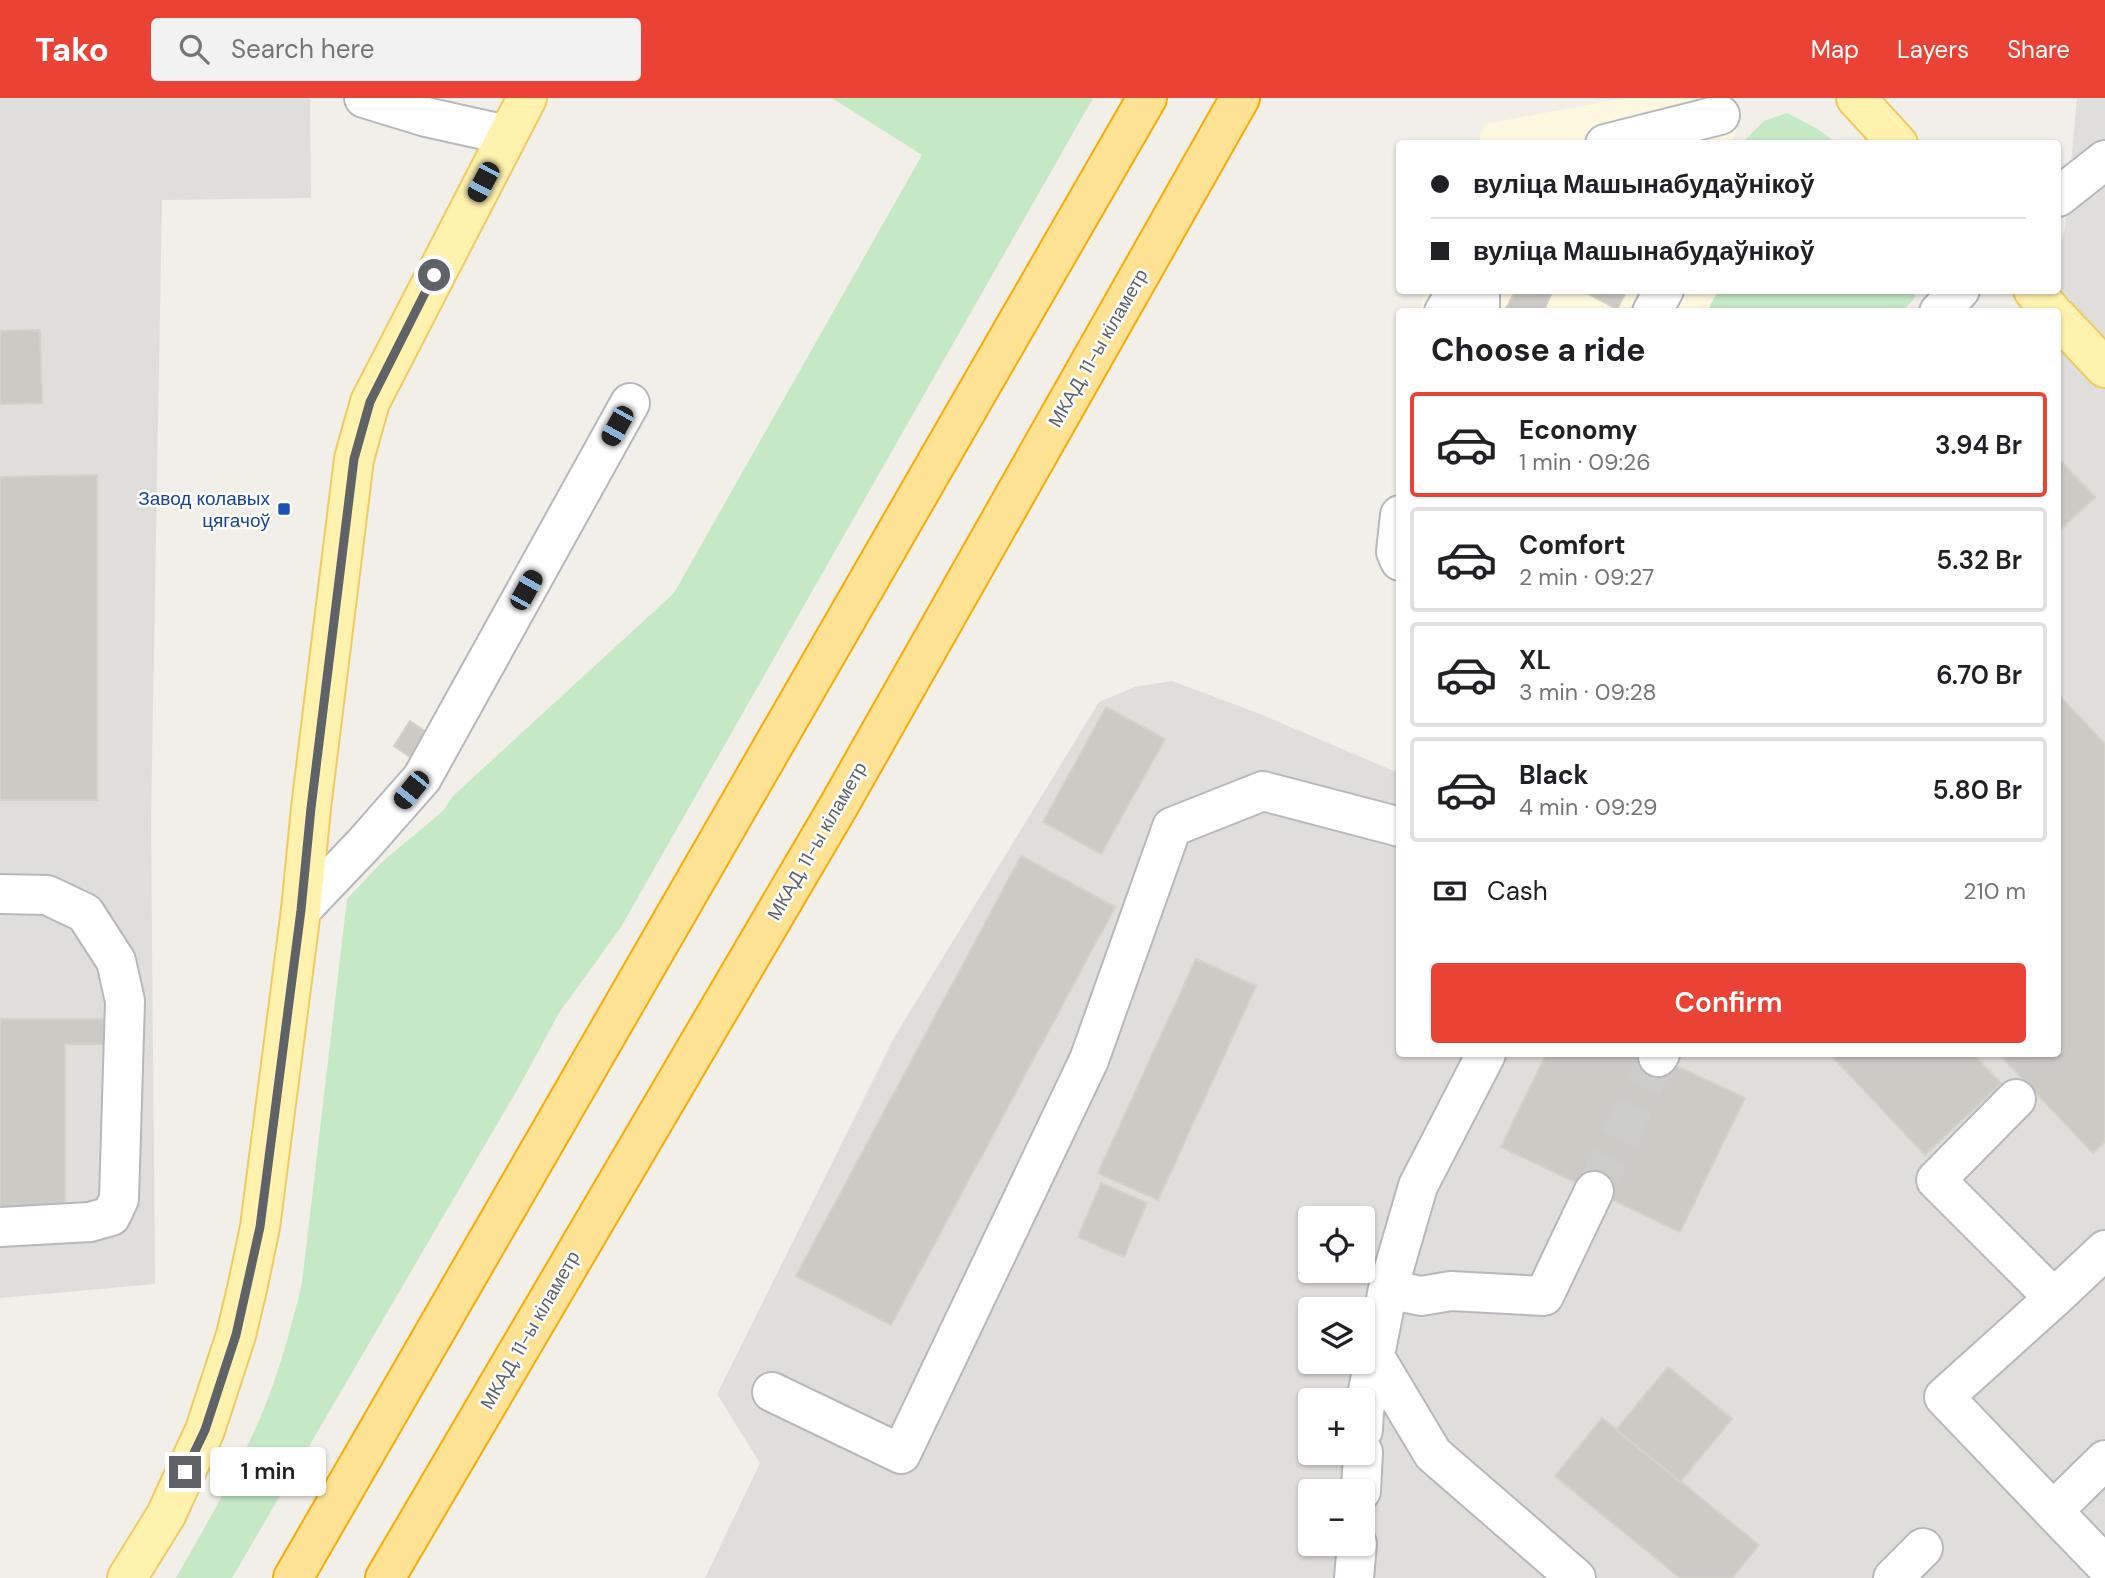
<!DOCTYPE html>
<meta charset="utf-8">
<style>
body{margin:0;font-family:"DM Sans",sans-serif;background:#f2f2f2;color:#202124;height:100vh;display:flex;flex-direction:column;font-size:26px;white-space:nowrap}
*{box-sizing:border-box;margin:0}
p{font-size:23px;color:#757577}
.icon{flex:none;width:38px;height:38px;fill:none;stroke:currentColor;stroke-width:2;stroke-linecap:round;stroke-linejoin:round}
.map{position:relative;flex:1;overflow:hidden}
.drawer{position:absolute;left:1396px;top:210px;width:665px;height:749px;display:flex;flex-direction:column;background:#fff;border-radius:7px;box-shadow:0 2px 5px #0004}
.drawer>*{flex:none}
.top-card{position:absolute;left:1396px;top:42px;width:665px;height:154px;border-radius:7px;box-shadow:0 2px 5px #0004;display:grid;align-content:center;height:154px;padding:0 35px;background:#fff}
.tools{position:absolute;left:1298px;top:1108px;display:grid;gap:14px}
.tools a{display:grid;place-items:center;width:77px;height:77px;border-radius:7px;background:#fff;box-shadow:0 2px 5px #0004;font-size:35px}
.end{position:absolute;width:32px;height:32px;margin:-16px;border:9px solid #5f6368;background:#fff;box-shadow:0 0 0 4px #fff}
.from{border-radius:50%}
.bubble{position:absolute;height:49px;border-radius:7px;background:#fff;box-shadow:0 2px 5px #0004;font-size:23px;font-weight:600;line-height:49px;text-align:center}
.car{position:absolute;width:21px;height:42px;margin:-21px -10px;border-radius:9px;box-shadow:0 0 5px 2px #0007;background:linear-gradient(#222 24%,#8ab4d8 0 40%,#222 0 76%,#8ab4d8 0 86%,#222 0)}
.top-card b{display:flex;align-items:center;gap:24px;height:66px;font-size:26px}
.top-card b+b{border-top:2px solid #e0e0e0}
.top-card i{width:18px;height:18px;background:#202124}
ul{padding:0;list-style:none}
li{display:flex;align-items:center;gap:21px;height:105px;margin:0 14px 10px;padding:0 21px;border:4px solid #e0e0e0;border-radius:7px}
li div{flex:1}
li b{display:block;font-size:26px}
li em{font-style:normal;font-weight:600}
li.selected{border-color:#ea4335}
li>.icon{width:63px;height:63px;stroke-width:1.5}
h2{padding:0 35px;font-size:32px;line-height:84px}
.pay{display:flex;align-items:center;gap:18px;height:77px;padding:0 35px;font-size:26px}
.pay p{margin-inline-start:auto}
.primary-button{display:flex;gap:14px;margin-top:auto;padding:14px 35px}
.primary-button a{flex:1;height:80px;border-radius:7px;background:#ea4335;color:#fff;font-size:28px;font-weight:600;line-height:80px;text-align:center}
header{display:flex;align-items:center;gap:42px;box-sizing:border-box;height:98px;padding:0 35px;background:#ea4335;color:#fff}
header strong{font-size:33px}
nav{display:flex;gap:38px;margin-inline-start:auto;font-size:24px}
.search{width:490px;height:63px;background:#f2f2f2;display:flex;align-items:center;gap:18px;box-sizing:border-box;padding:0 24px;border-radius:7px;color:#757577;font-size:26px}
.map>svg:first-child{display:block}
.commercial{fill:#fef7e0}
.industrial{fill:#e0deda;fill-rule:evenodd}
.green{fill:#c5e8c5}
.building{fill:#cccac5;stroke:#d6d1c6;stroke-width:2}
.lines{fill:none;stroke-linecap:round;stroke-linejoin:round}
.minor-tunnel{stroke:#ccccc8;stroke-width:38;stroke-dasharray:38 19;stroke-linecap:butt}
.minor-casing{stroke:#b5b8bc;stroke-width:42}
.major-casing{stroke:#f2c960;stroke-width:42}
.highway-casing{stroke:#f9ab00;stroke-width:42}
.minor{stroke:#fff;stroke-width:38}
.major{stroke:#fff2af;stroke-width:38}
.highway{stroke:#fde293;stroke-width:38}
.route{stroke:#5f6368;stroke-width:9}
.transit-dot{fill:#1a4fb4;stroke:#fff;stroke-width:2.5}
.labels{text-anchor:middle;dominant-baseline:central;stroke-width:5;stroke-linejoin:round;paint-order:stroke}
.street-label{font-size:19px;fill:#5f6368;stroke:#fff}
.transit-label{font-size:19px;fill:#164399;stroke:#fff;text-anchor:end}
</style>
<header>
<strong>Tako</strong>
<div class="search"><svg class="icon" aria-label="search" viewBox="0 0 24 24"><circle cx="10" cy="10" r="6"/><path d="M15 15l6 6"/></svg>Search here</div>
<nav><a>Map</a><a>Layers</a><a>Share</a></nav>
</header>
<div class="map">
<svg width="2105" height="1480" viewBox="0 0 2105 1480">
<rect width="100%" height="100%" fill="#f1efe8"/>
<path class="commercial" d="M1626,0H1720L1738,27L1731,45L1477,46L1485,26Z
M1424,193H1718L1707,213L1420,214Z"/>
<path class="industrial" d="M0,0H310L311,100L162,102L151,721L155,1186L0,1200Z
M2077,0H2105V1480H705L760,1365L717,1296L895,938L1099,604L1135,589L1172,583L1260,616L1394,673L1400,669V956H2058V151L2065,131ZM1311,1120H1363V1172H1311ZM1311,1211H1363V1264H1311ZM1311,1302H1363V1354H1311ZM1311,1393H1363V1446H1311Z"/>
<path class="green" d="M832,0H1093L621,829L559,915L520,987L232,1480H176C206,1427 237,1374 261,1318C279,1275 291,1230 302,1185L347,801L383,763L443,713L453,698L674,495L922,57Z
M1787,15L1816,30L1837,45H1742L1764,23Z
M1718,193V192L1916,193L1914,201L1902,213H1707Z"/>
<path class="building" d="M1516,192H1553L1543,214H1504Z
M1581,192H1627L1617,211Z
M40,232L42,305L0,306V233Z
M2058,360L2095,399L2058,434Z
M97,377V702H0V379Z
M2058,596L2105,646V1044L2093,1055L1999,956H2058Z
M1106,609L1165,641L1101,756L1043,724Z
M410,623L432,638L416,663L394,648Z
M1021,758L1115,809L891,1227L796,1178Z
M1196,861L1256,888L1158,1102L1098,1075Z
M0,921H115V946H65V1111H0Z
M1546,956H1651L1745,1000L1680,1134L1501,1049Z
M1830,956H1973L2001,985L1925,1057Z
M1101,1085L1147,1105L1124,1159L1078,1139Z
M1668,1269L1732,1321L1680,1384L1616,1332Z
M1602,1320L1759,1447L1732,1480H1680L1555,1378Z"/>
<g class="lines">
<path class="minor-tunnel" d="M1594,1093L1658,959"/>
<defs>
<path id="minor" d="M364,0L426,19L507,37
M1605,46L1720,17
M2058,99L2105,62
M1444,214L1457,192
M1480,214V192
M1652,214L1664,192
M1939,214L1960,192
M1400,417L1396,454L1400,463
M0,796L47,797L85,815L116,863L125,903L119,1101L111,1118L90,1124L0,1129
M301,812L364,746L422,680L630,305
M1658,959L1660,956
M2016,1001L1936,1082L2054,1200L1944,1299L2053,1413L2105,1362
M1388,1191L1421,1198L1451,1193L1544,1198L1594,1093
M2054,1200L2105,1152
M1375,1259L1433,1356L1576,1480
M772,1294L901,1356L1089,962L1172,729L1263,693L1400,729
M1363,1332L1364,1313L1388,1191L1418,1088L1486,956
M1361,1393L1363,1354
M2053,1413L2105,1467
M1354,1480L1357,1446
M1893,1480L1923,1450"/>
<path id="major" d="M1856,0L1898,46
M2033,192L2052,214
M2058,220L2105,270
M127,1480L166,1417L205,1332L236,1237L247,1191L260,1129L301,812L311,710L354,361L370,304L527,0"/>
<path id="highway" d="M293,1480L1147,0
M385,1480L838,709L1240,0"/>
</defs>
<use href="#minor" class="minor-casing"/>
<use href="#major" class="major-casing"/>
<use href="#highway" class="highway-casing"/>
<use href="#minor" class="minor"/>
<use href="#major" class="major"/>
<use href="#highway" class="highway"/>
</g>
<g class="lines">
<path class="route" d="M185,1374L205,1332L236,1237L260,1129L301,812L311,710L354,361L370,304L434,177"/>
</g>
<rect class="transit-dot" x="277" y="404" width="14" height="14" rx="3.5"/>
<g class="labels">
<g class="street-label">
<text transform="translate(1098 250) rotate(-60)">МКАД, 11-ы кіламетр</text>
<text transform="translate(817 743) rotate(-60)">МКАД, 11-ы кіламетр</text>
<text transform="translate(530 1232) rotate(-60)">МКАД, 11-ы кіламетр</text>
</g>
<g class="transit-label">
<text x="270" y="400">Завод колавых<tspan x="270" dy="22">цягачоў</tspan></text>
</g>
</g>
</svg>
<div class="tools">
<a><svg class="icon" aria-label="locate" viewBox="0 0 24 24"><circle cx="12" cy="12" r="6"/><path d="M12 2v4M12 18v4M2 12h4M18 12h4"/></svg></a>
<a><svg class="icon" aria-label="layers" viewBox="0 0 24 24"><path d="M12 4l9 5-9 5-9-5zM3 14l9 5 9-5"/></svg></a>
<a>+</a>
<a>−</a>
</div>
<i class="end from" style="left:434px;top:177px"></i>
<i class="end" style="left:185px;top:1374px"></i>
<div class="bubble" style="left:210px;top:1349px;width:116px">1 min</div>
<i class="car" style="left:483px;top:84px;rotate:208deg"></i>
<i class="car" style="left:617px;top:328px;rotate:209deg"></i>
<i class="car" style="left:526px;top:492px;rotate:29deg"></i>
<i class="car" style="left:411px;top:692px;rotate:219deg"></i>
<div class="top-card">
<b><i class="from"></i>вуліца Машынабудаўнікоў</b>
<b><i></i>вуліца Машынабудаўнікоў</b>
</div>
<section class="drawer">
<h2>Choose a ride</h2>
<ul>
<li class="selected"><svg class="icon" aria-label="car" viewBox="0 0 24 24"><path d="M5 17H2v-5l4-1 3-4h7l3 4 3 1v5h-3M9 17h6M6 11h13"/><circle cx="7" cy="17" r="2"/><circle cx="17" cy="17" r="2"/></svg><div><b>Economy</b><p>1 min · 09:26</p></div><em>3.94 Br</em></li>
<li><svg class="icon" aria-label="car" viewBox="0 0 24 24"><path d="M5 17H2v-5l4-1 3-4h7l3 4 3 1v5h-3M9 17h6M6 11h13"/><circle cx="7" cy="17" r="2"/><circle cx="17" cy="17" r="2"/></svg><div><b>Comfort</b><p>2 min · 09:27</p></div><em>5.32 Br</em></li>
<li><svg class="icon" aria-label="car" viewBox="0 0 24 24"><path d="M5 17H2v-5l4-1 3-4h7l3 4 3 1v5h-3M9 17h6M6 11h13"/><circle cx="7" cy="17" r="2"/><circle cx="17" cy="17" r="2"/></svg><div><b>XL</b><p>3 min · 09:28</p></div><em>6.70 Br</em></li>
<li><svg class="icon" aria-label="car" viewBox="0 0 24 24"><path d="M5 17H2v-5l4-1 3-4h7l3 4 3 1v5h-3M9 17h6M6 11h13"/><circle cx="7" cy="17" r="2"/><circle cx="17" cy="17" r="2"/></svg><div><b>Black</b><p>4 min · 09:29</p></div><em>5.80 Br</em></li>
</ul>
<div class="pay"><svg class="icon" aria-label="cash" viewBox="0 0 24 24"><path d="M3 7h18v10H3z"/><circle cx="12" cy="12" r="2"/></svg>Cash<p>210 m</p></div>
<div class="primary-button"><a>Confirm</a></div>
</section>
</div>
